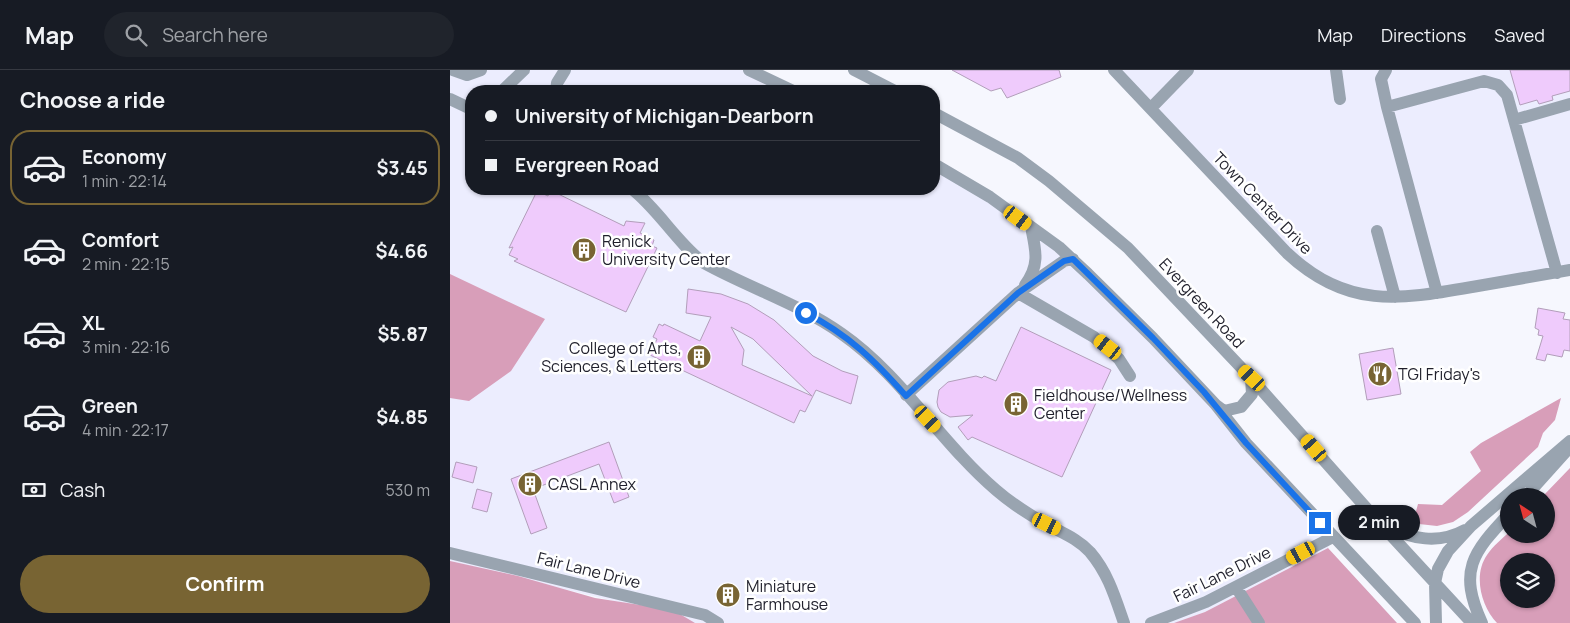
<!DOCTYPE html>
<meta charset="utf-8">
<style>
body{margin:0;font-family:Manrope,sans-serif;background:#20242c;color:#f1f3f6;height:100vh;display:flex;flex-direction:column;font-size:19px;white-space:nowrap}
*{box-sizing:border-box;margin:0}
p{font-size:16px;color:#9ea1a6}
.icon{flex:none;width:28px;height:28px;fill:none;stroke:currentColor;stroke-width:2;stroke-linecap:round;stroke-linejoin:round}
.map{position:relative;flex:1;overflow:hidden}
.panel{display:flex;flex-direction:column;background:#171b24;width:450px}
.panel>*{flex:none}
.banner{position:absolute;left:15px;top:15px;width:475px;height:110px;border-radius:20px;box-shadow:0 1px 4px #0004;display:grid;align-content:center;height:110px;padding:0 20px;background:#171b24}
.needle{width:32px;rotate:324deg}
.fabs{position:absolute;left:1050px;top:418px;display:grid;gap:10px}
.fabs a{display:grid;place-items:center;width:55px;height:55px;border-radius:50%;background:#171b24;box-shadow:0 1px 4px #0004;font-size:25px}
.end{position:absolute;width:22px;height:22px;margin:-11px;border:6px solid #1a73e8;background:#fff;box-shadow:0 0 0 2px #fff}
.from{border-radius:50%}
.bubble{position:absolute;height:35px;border-radius:18px;background:#171b24;box-shadow:0 1px 4px #0004;font-size:16px;font-weight:700;line-height:35px;text-align:center}
.car{position:absolute;width:15px;height:30px;margin:-15px -8px;border-radius:6px;box-shadow:0 0 4px 1px #0007;background:linear-gradient(#f5c518 24%,#345 0 40%,#f5c518 0 76%,#345 0 86%,#f5c518 0)}
.banner b{display:flex;align-items:center;gap:18px;height:48px;font-size:19px}
.banner b+b{border-top:1px solid #363941}
.banner i{width:12px;height:12px;background:#f1f3f6}
ul{padding:0;list-style:none}
li{display:flex;align-items:center;gap:15px;height:75px;margin:0 10px 8px;padding:0 10px;border:2px solid transparent;border-radius:20px}
li div{flex:1}
li b{display:block;font-size:19px}
li em{font-style:normal;font-weight:700}
li.selected{border-color:#786433}
li>.icon{width:45px;height:45px;stroke-width:1.5}
h2{padding:0 20px;font-size:22px;line-height:60px}
.pay{display:flex;align-items:center;gap:12px;height:55px;padding:0 20px;font-size:19px}
.pay p{margin-inline-start:auto}
.button{display:flex;gap:10px;margin-top:auto;padding:10px 20px}
.button a{flex:1;height:58px;border-radius:30px;background:#786433;color:#fff;font-size:20px;font-weight:700;line-height:58px;text-align:center}
header{display:flex;align-items:center;gap:30px;box-sizing:border-box;height:70px;padding:0 25px;background:#171b24;border-bottom:1px solid #363941}
header strong{font-size:24px}
nav{display:flex;gap:28px;margin-inline-start:auto;font-size:18px}
.search{width:350px;height:45px;background:#20242c;display:flex;align-items:center;gap:12px;box-sizing:border-box;padding:0 18px;border-radius:28px;color:#9ea1a6;font-size:19px}
main{display:flex;flex:1;min-height:0}
.map>svg:first-child{display:block}
.built{fill:#ecedfe}
.forest{fill:#d89eb9;fill-rule:evenodd}
.building{fill:#efcbfc;stroke:#b29eba;fill-rule:evenodd}
.lines{fill:none;stroke-linecap:round;stroke-linejoin:round}
.minor{stroke:#99a4b0;stroke-width:12}
.route{stroke:#1a73e8;stroke-width:6}
.labels{text-anchor:middle;dominant-baseline:central;stroke-width:5;stroke-linejoin:round;paint-order:stroke}
.street-label{font-size:16px;fill:#1f1f2b;stroke:#fff}
.poi-label{font-size:16px;fill:#1f1f2b;stroke:#fff;text-anchor:start}
</style>
<header>
<strong>Map</strong>
<div class="search"><svg class="icon" aria-label="search" viewBox="0 0 24 24"><circle cx="10" cy="10" r="6"/><path d="M15 15l6 6"/></svg>Search here</div>
<nav><a>Map</a><a>Directions</a><a>Saved</a></nav>
</header>
<main>
<section class="panel">
<h2>Choose a ride</h2>
<ul>
<li class="selected"><svg class="icon" aria-label="car" viewBox="0 0 24 24"><path d="M5 17H2v-5l4-1 3-4h7l3 4 3 1v5h-3M9 17h6M6 11h13"/><circle cx="7" cy="17" r="2"/><circle cx="17" cy="17" r="2"/></svg><div><b>Economy</b><p>1 min · 22:14</p></div><em>$3.45</em></li>
<li><svg class="icon" aria-label="car" viewBox="0 0 24 24"><path d="M5 17H2v-5l4-1 3-4h7l3 4 3 1v5h-3M9 17h6M6 11h13"/><circle cx="7" cy="17" r="2"/><circle cx="17" cy="17" r="2"/></svg><div><b>Comfort</b><p>2 min · 22:15</p></div><em>$4.66</em></li>
<li><svg class="icon" aria-label="car" viewBox="0 0 24 24"><path d="M5 17H2v-5l4-1 3-4h7l3 4 3 1v5h-3M9 17h6M6 11h13"/><circle cx="7" cy="17" r="2"/><circle cx="17" cy="17" r="2"/></svg><div><b>XL</b><p>3 min · 22:16</p></div><em>$5.87</em></li>
<li><svg class="icon" aria-label="car" viewBox="0 0 24 24"><path d="M5 17H2v-5l4-1 3-4h7l3 4 3 1v5h-3M9 17h6M6 11h13"/><circle cx="7" cy="17" r="2"/><circle cx="17" cy="17" r="2"/></svg><div><b>Green</b><p>4 min · 22:17</p></div><em>$4.85</em></li>
</ul>
<div class="pay"><svg class="icon" aria-label="cash" viewBox="0 0 24 24"><path d="M3 7h18v10H3z"/><circle cx="12" cy="12" r="2"/></svg>Cash<p>530 m</p></div>
<div class="button"><a>Confirm</a></div>
</section>
<div class="map">
<svg width="1120" height="553" viewBox="0 0 1120 553">
<rect width="100%" height="100%" fill="#f6f7fe"/>
<path class="built" d="M0,0H294L338,21H21V119H484V96L595,170L682,252L883,467L878,478L755,542L725,553H234L223,545L0,492Z
M664,0H1120V200L933,228L866,206Z"/>
<path class="forest" d="M0,204L95,249L61,301L19,331L0,328Z
M1111,328L1105,350L1093,363L1088,377L1018,442L1003,452L987,456L969,454L965,445L968,434L992,435L1031,401L1020,382L1031,373Z
M1120,398V553H1047C1031,536 1023,505 1037,485C1043,476 1052,469 1059,462V464H1096V426H1093ZM1096,491V529H1059V491Z
M878,478L947,553H724L755,542Z
M0,491L68,506L145,528L223,540L245,553H0Z"/>
<path class="building" d="M502,0H609L611,7L557,28L551,18L541,21Z
M1060,0H1120V21L1102,26L1103,30L1089,34L1087,30L1070,35Z
M100,120L174,156L176,151L195,153L190,163L204,170L202,176L207,178L176,242L64,191L68,189L59,185L63,177L59,178L87,121L98,126Z
M238,219L271,224L298,234L324,250L363,286L392,301L408,306L401,334L366,320L355,342L350,340L344,353L200,285L207,269L203,267L209,254L213,256L214,254L250,271L261,247L236,243ZM281,257L303,269L362,326L292,295L294,280Z
M1088,238L1115,243L1113,249L1120,250V281L1114,280L1112,287L1097,284L1095,291L1086,289L1093,266L1088,265L1089,260L1085,258Z
M571,257L661,300L612,407L522,367L518,370L508,357L523,345L500,347L491,342L488,337L487,332L489,320L498,312L526,306L532,308L534,306L546,311Z
M943,278L951,324L917,330L909,284Z
M159,372L179,427L164,433L149,394L83,419L97,458L81,464L61,409Z
M6,392L27,397L23,413L2,407Z
M27,419L42,423L37,442L22,438Z"/>
<g class="lines">
<path class="minor" d="M3,0L17,5L31,0
M299,0L343,21
M404,0L445,21
M664,0L837,183C897,239 948,230 1022,217C1055,211 1087,206 1120,200
M886,0L890,29
M936,0L931,9L937,37L987,223
M52,21L74,0
M106,21L107,13L115,0
M0,29L21,39
M937,37L1034,11L1048,15L1057,25L1107,203
M701,38L738,0
M484,43L568,88L599,111L678,178L801,308L926,449L1022,553
M1064,50L1120,34
M484,94L540,127L609,177L638,204L703,268L766,335L796,373L965,553
M182,119C209,140 226,172 254,193C299,218 350,234 392,264C451,305 491,373 546,420C561,433 578,444 596,454C612,463 627,468 640,482C658,503 665,527 674,553
M927,161L945,227
M575,215C590,195 586,181 581,157
M568,223L644,267L669,289L680,306
M456,325L568,223L614,191L623,189
M766,335L774,341L791,337L802,324L801,308
M1076,426L1119,378
M936,455C960,470 990,474 1015,460
M0,483L255,545L268,553
M786,517L809,553
M701,553L756,532L883,467
M986,553L985,513L988,499L998,481L1021,456L1120,371
M1032,553C1008,501 1022,483 1059,444"/>
</g>
<g class="lines">
<path class="route" d="M356,243C399,265 425,291 456,326L568,223L614,191L623,189L703,268L754,322L796,373L870,453"/>
</g>
<defs>
<symbol id="building-disc" viewBox="-11 -11 22 22"><circle r="9.5" fill="#786433" stroke="#fff"/><path d="M-4-6H4V6H1V3H-1V6H-4ZM-2.5-4.3h1.7v1.8h-1.7ZM.8-4.3h1.7v1.8H.8ZM-2.5-1h1.7V.8h-1.7ZM.8-1h1.7V.8H.8Z" fill="#fff"/></symbol>
<symbol id="restaurant-disc" viewBox="-11 -11 22 22"><circle r="9.5" fill="#786433" stroke="#fff"/><path d="M-5-6h1v4h1v-4h1v4h1v-4h1v5L-1.5 .5V6h-2V.5L-5-1ZM5-6V6H3V1.5H1.5Q1.5-4 5-6Z" fill="#fff"/></symbol>
</defs>
<g fill-rule="evenodd">
<use href="#building-disc" x="120" y="166" width="28" height="28"/>
<use href="#building-disc" x="235" y="273" width="28" height="28"/>
<use href="#restaurant-disc" x="916" y="290" width="28" height="28"/>
<use href="#building-disc" x="552" y="320" width="28" height="28"/>
<use href="#building-disc" x="66" y="400" width="28" height="28"/>
<use href="#building-disc" x="264" y="511" width="28" height="28"/>
</g>
<g class="labels">
<g class="street-label">
<text transform="translate(813 133) rotate(46)">Town Center Drive</text>
<text transform="translate(752 233) rotate(47)">Evergreen Road</text>
<text transform="translate(139 500) rotate(14)">Fair Lane Drive</text>
<text transform="translate(772 504) rotate(-26)">Fair Lane Drive</text>
</g>
<g class="poi-label">
<text x="152" y="171">Renick<tspan x="152" dy="18">University Center</tspan></text>
<text x="232" y="278" text-anchor="end">College of Arts,<tspan x="232" dy="18">Sciences, &amp; Letters</tspan></text>
<text x="948" y="304">TGI Friday's</text>
<text x="584" y="325">Fieldhouse/Wellness<tspan x="584" dy="18">Center</tspan></text>
<text x="98" y="414">CASL Annex</text>
<text x="296" y="516">Miniature<tspan x="296" dy="18">Farmhouse</tspan></text>
</g>
</g>
</svg>
<div class="fabs">
<a><svg class="needle" viewBox="-14 -14 28 28"><path d="M0-13l5 13h-10z" fill="#e53935"/><path d="M0 13l5-13h-10z" fill="#9ea1a6"/></svg></a>
<a><svg class="icon" aria-label="layers" viewBox="0 0 24 24"><path d="M12 4l9 5-9 5-9-5zM3 14l9 5 9-5"/></svg></a>
</div>
<i class="end from" style="left:356px;top:243px"></i>
<i class="end" style="left:870px;top:453px"></i>
<div class="bubble" style="left:888px;top:435px;width:82px">2 min</div>
<i class="car" style="left:568px;top:148px;rotate:126deg"></i>
<i class="car" style="left:658px;top:277px;rotate:308deg"></i>
<i class="car" style="left:802px;top:308px;rotate:313deg"></i>
<i class="car" style="left:478px;top:349px;rotate:137deg"></i>
<i class="car" style="left:864px;top:378px;rotate:319deg"></i>
<i class="car" style="left:597px;top:454px;rotate:116deg"></i>
<i class="car" style="left:851px;top:483px;rotate:242deg"></i>
<div class="banner">
<b><i class="from"></i>University of Michigan-Dearborn</b>
<b><i></i>Evergreen Road</b>
</div>
</div>
</main>
